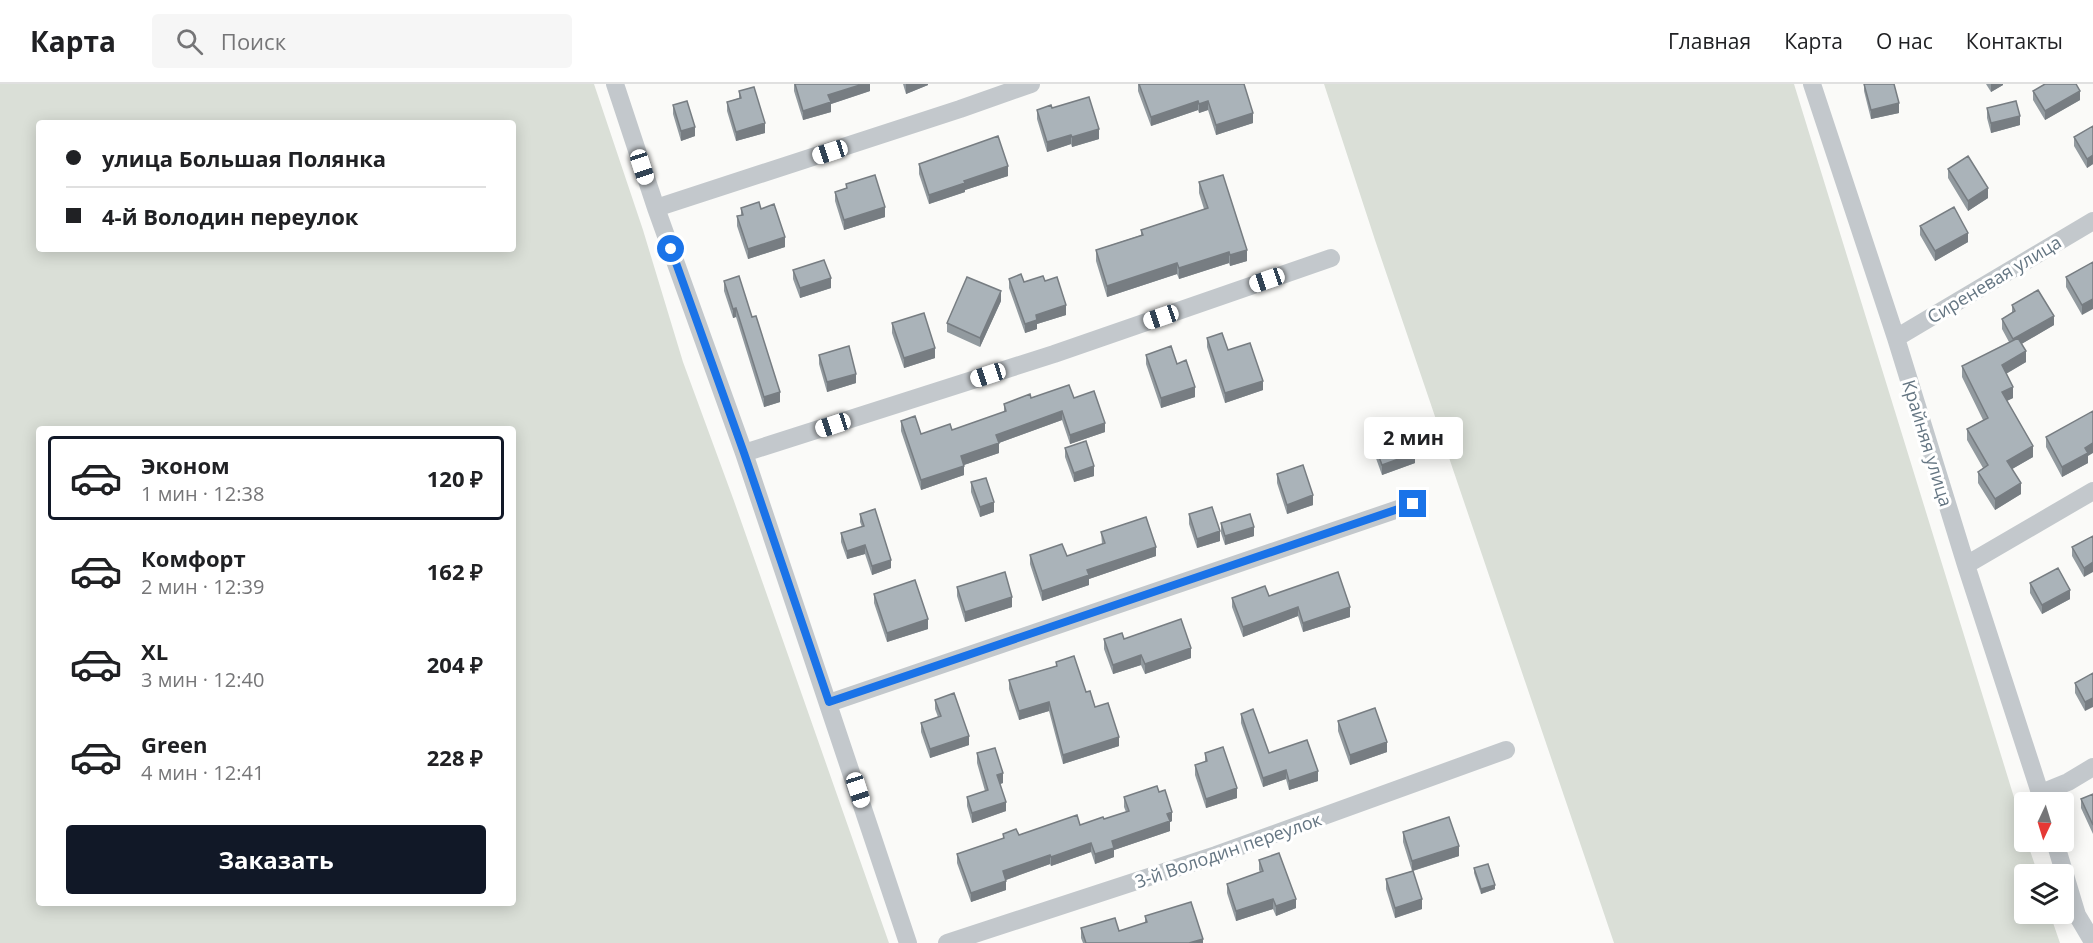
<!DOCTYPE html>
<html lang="ru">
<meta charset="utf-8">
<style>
body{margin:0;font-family:"Open Sans",sans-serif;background:#f6f6f6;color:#202124;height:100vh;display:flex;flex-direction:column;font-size:22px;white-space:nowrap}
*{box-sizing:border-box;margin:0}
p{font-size:20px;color:#757577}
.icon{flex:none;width:33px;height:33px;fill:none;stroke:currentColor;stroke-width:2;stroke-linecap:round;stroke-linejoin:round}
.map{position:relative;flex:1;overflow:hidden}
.sheet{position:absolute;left:36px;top:342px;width:480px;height:480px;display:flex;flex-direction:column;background:#fff;border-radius:6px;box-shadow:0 3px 15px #0003}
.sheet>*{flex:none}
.banner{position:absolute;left:36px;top:36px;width:480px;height:132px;border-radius:6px;box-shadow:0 3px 15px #0003;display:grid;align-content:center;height:132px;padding:0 30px;background:#fff}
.needle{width:39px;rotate:184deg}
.buttons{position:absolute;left:2014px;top:708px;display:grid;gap:12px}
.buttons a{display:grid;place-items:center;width:60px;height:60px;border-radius:6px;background:#fff;box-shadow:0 3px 15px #0003;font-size:30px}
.end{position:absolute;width:27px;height:27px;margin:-14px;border:8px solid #1a73e8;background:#fff;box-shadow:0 0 0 3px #fff}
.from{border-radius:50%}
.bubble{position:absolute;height:42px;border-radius:6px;background:#fff;box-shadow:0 3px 15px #0003;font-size:20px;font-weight:700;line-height:42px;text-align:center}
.car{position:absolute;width:18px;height:36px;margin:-18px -9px;border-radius:8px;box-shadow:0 0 4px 2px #0007;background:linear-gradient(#fff 24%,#345 0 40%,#fff 0 76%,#345 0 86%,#fff 0)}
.banner b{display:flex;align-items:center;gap:21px;height:57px;font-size:22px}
.banner b+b{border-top:2px solid #e0e0e0}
.banner i{width:15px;height:15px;background:#202124}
ul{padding:10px 0 0;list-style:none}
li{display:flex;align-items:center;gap:18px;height:84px;margin:0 12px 9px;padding:0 18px;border:3px solid transparent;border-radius:6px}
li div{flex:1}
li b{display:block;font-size:22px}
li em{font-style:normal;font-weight:700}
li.selected{border-color:#111827}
li>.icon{width:54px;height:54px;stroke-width:1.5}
.button{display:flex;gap:12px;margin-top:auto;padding:12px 30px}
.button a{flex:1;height:69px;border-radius:6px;background:#111827;color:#fff;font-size:24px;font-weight:700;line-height:69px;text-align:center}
header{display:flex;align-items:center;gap:36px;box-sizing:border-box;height:84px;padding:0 30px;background:#fff;border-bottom:2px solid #e0e0e0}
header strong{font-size:28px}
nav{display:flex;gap:33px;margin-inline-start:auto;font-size:21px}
.search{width:420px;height:54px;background:#f6f6f6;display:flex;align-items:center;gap:15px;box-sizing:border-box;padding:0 21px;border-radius:6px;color:#757577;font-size:22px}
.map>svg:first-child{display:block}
.green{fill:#dadfd7;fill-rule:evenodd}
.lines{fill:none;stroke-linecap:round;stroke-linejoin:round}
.minor{stroke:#c3c8cc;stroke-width:18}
.wall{fill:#929a9f}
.shaded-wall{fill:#777d82}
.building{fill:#aab3b9;stroke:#777d82;stroke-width:1.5}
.route{stroke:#1a73e8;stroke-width:8}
.labels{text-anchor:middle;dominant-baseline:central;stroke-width:6;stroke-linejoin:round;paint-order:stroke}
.street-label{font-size:18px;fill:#657683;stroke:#fff}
</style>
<header>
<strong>Карта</strong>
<div class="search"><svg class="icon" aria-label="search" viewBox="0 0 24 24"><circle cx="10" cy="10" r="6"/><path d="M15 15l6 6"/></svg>Поиск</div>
<nav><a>Главная</a><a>Карта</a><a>О нас</a><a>Контакты</a></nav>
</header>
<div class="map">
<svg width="2093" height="859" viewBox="0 0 2093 859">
<rect width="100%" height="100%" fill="#fafaf8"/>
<path class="green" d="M0,0H594L643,146L683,278L734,417L889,859H0ZM39,39H513V165H39ZM39,345H513V819H39Z
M1324,0H1794L2025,749V758H2027L2038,790H2025V830H2050L2060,859H1614L1375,156Z"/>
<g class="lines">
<path class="minor" d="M615,0L656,124L744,369L908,859
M1812,0L1896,254L1966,481L2043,718
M656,124L960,25L1031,0
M1896,254L2093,137
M744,369L1054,270L1331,174
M1966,481L2093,407
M829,619L1413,420
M2041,709L2068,698L2093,683
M2055,758L2077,831L2093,858
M947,859L1216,771L1506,666"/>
</g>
<path class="wall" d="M794,0H870V7L831,20V28L803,36L794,7Z
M903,0H928V1L906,10Z
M1138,0H1244L1253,39L1216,51L1208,26L1199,29L1198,26L1151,42L1138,7Z
M1864,0H1894L1899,29L1871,35L1864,7Z
M1986,0H2003V1L1991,8Z
M739,7L765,49L736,57L727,27V18L739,14Z
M2033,7L2080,16L2045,36L2033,16Z
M673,21L695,52L681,57L673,30Z
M1052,24L1099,55L1072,63L1071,60L1047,68L1037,35V26Z
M1987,24L2020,41L1991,49L1987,34Z
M2093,42V80L2087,84L2074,62V53Z
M919,80L1008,92L965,106V108L929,120L919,90Z
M1948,85L1988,114L1968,127L1948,94Z
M1199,98L1247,177L1230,182L1229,179L1179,195L1177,190L1107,213L1096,177V166L1141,151V146L1204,125L1199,109Z
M846,100L885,133L844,146L835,117V108L846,104Z
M741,124L785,163L748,175L737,142V132L741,131Z
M1920,142L1968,158L1935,177L1920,151Z
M2093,178L2082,231L2066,203V193Z
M793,186L831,204L800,214L793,195Z
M1009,195L1024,198L1045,197L1066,231L1037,240V245L1025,249L1009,204Z
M724,197L780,318L764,323L736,233L733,234L724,207Z
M1001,217L980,263L947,248V239Z
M2012,221L2054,241L2021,260L2026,278L2006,290L2013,314L2007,317L2033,373L2012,385L2021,410L1995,426L1978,399V388L1983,384L1967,356V345L1983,336L1962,293V282L2009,258L2002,245V235L2012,229Z
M892,239L935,274L904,284L892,249Z
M1207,254L1228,266L1263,306L1225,319L1207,263Z
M819,271L856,299L827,308L819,280Z
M1146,271L1177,280L1195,313L1161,324L1146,280Z
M1031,314H1074L1105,348L1070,360L1062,336L999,359V369L964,381V391L921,406L901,347V337L921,350L952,346L1004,328V320Z
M1369,346L1415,379L1382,391L1369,355Z
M2046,353L2088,372V379L2062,393L2046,363Z
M1065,364L1094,392L1074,398L1065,373Z
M1277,390L1313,421L1287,430L1277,399Z
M971,398L994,428L980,433L971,408Z
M860,430L891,484L872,491L865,470L847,475L841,458V449L862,443L860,438Z
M1189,430L1220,457L1197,464L1189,440Z
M1221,439L1254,452L1225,461L1221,449Z
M1101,448L1156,472L1089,495V501L1042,517L1030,480V471L1067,472L1102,460Z
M2093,452L2084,493L2072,472V463Z
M2030,499L2070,515L2042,530L2030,509Z
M957,503L1012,523L965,538L957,512Z
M874,510L928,545L887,558L874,519Z
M1269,512L1350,533L1303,548L1298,532L1243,553L1232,523V514Z
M1104,555H1124L1191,574L1145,590L1141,581L1113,590L1104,565Z
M1056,578L1086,608L1119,662L1063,680L1049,627L1019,636L1009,605V596L1056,582Z
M2093,589L2085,627L2075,609V599Z
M935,616L969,661L930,674L921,648V639L938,633L935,625Z
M1241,630L1269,669L1318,697L1289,706L1286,695L1263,703L1241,639Z
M1338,637L1387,668L1350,681L1338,647Z
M977,669L1003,699L1000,700L1006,727L972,739L967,722V713L985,707L977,679Z
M1205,669L1237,714L1206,724L1195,691V681L1205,678Z
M2093,710V750L2081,724V715Z
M1124,713L1172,737L1170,738V747L1114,766V773L1095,780L1091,768L1051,782L1050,780L1006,796V806L971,818L957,779V770L1003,755V750L1019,751L1080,741L1104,735L1126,728L1124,723Z
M1403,748L1459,772L1413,787L1422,825L1395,834L1386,805V795L1412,787L1403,758Z
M1259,776L1296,824L1276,832L1273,825L1236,837L1227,809V800L1260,788L1259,786Z
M1474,784L1495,805L1481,810L1474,789Z
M1145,832L1203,859H1083L1081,854V844L1119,847L1145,839Z"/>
<path class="shaded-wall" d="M863,0H870V7L831,20V28L803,36V27L828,11Z
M906,0H928V1L906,10Z
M1991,0H2003V1L1991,8Z
M2080,7V16L2045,36V27Z
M1198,17V26L1151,42V33Z
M1208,17V26L1199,29V20Z
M1899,19V29L1871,35V26Z
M1253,29V39L1216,51V41Z
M2020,32V41L1991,49V39Z
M765,39V49L736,57V48Z
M695,43V52L681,57V47Z
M1099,45V55L1072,63V53Z
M1071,51V60L1047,68V58Z
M2093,71V80L2087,84V75Z
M1008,82V92L965,106V108L929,120V111L964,97Z
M1988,104V114L1968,127V117Z
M885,123V133L844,146V136Z
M1968,149V158L1935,177V167Z
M785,153V163L748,175V165Z
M1247,166V177L1230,182V171Z
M1229,168V179L1179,195V184Z
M1177,179V190L1107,213V202Z
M831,194V204L800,214V204Z
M1001,207V217L980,263V254Z
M2093,215V225L2082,231V221Z
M1066,221V231L1037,240V245L1025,249V240L1036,231Z
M736,224V233L733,234V225Z
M2054,232V241L2013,265V255Z
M935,264V274L904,284V274Z
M2026,267V278L2002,292V281Z
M856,290V299L827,308V298Z
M1263,297V306L1225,319V309Z
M1195,303V313L1161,324V314Z
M2013,303V314L2002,319V308Z
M780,308V318L764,323V313Z
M1062,327V336L996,360V351Z
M1105,339V348L1070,360V351Z
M999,359V369L961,382V372Z
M2093,359V369L2088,372V379L2062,393V383L2085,364Z
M2033,362V373L2007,388V377Z
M1415,369V379L1382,391V381Z
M964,382V391L921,406V396Z
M1094,382V392L1074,398V389Z
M2021,399V410L1995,426V415Z
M1313,411V421L1287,430V421Z
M994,418V428L980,433V423Z
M1254,443V452L1225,461V452Z
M1220,447V457L1197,464V455Z
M865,461V470L847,475V467Z
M1156,463V472L1089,495V501L1042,517V507L1087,486Z
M891,476V484L872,491V482Z
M2093,478V488L2084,493V484Z
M2070,506V515L2042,530V521Z
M1012,513V523L965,538V528Z
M1298,523V532L1243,553V543Z
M1350,523V533L1303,548V539Z
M928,535V545L887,558V549Z
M1191,564V574L1145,590V580Z
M1141,571V581L1113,590V581Z
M2093,614V623L2085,627V618Z
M1049,618V627L1019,636V627Z
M969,652V661L930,674V665Z
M1119,653V662L1063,680V671Z
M1387,658V668L1350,681V671Z
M1286,686V695L1263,703V694Z
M1318,687V697L1289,706V697Z
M1003,689V699L997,701V691Z
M1237,704V714L1206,724V715Z
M1006,718V727L972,739V729Z
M1172,728V737L1170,738V747L1114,766V773L1095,780V770L1112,757Z
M1091,759V768L1051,782V773Z
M1459,762V772L1412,787V777Z
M1050,771V780L1003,797V787Z
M1006,797V806L971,818V809Z
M1495,801V805L1481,810V805Z
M1273,815V825L1236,837V827Z
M1296,815V824L1276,832V822Z
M1422,815V825L1395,834V824Z
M1203,855V859H1189Z"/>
<path class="building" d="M795,0H863L828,11L831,18L803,27Z
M1139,0H1244L1253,29L1216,41L1208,17L1199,20L1198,17L1151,33Z
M1864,0H1894L1899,19L1871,26Z
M2045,0H2076L2080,7L2045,27L2033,7Z
M754,3L765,39L736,48L727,18L741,14L739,7Z
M1089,13L1099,45L1072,53L1071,51L1047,58L1037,26L1051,21L1052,24Z
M687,17L695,43L681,47L673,21Z
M2016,17L2020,32L1991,39L1987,24Z
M2093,42V71L2087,75L2074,53Z
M998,52L1008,82L964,97L965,99L929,111L919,80Z
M1968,72L1988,104L1968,117L1948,85Z
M875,91L885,123L844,136L835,108L847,104L846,100Z
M1223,91L1247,166L1230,171L1229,168L1179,184L1177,179L1107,202L1096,166L1143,151L1141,146L1208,124L1199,98Z
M759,118L761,125L774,120L785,153L748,165L737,132L743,131L741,124Z
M1954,123L1968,149L1935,167L1920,142Z
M824,176L831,194L800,204L793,186Z
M2093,178V215L2082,221L2066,193Z
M1021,190L1024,198L1043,192L1045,197L1057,193L1066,221L1036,231L1037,236L1025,240L1009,195Z
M739,192L752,233L756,232L780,308L764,313L736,224L733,225L724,197Z
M967,193L1001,207L980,254L947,239Z
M2038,206L2054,232L2013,255L2002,235L2015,227L2012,221Z
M924,229L935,264L904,274L892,239Z
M1222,249L1228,266L1250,259L1263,297L1225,309L1207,254Z
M2018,254L2026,267L2002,281L2013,303L2002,308L2033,362L2007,377L2021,399L1995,415L1978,388L1988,381L1967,345L1988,334L1962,282Z
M849,262L856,290L827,298L819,271Z
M1171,262L1177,280L1186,276L1195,303L1161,314L1146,271Z
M1069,301L1074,314L1094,307L1105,339L1070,351L1062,327L996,351L999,359L961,372L964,382L921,396L901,337L915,332L921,350L950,340L952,346L1006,327L1004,320L1030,310L1031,314Z
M2093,327V359L2085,364L2088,369L2062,383L2046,353Z
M1402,334L1415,369L1382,381L1369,346Z
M1086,357L1094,382L1074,389L1065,364Z
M1303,381L1313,411L1287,421L1277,390Z
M986,394L994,418L980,423L971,398Z
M1212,423L1220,447L1197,455L1189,430Z
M875,425L891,476L872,482L865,461L847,467L841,449L864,442L860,430Z
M1250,430L1254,443L1225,452L1221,439Z
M1146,433L1156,463L1087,486L1089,491L1042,507L1030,471L1062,460L1067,472L1105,459L1101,448Z
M2093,452V478L2084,484L2072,463Z
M2058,484L2070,506L2042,521L2030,499Z
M1005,488L1012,513L965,528L957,503Z
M1338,488L1350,523L1303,539L1298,523L1243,543L1232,514L1265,502L1269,512Z
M915,496L928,535L887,549L874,510Z
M1181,535L1191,564L1145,580L1141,571L1113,581L1104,555L1122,549L1124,555Z
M1074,572L1086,608L1090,607L1095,623L1108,619L1119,653L1063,671L1049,618L1019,627L1009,596L1057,582L1056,578Z
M2093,589V614L2085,618L2075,599Z
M954,609L969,652L930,665L921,639L941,632L935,616Z
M1375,624L1387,658L1350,671L1338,637Z
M1253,625L1269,669L1307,656L1318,687L1289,697L1286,686L1263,694L1241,630Z
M1223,663L1237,704L1206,715L1195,681L1207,677L1205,669Z
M995,664L1003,689L997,691L1006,718L972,729L967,713L988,706L977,669Z
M1157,702L1159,708L1165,706L1172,728L1167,730L1170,737L1112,757L1114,764L1095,770L1091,759L1051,773L1050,771L1003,787L1006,797L971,809L957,770L1004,754L1003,750L1016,745L1019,751L1077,731L1080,741L1103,733L1104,735L1129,727L1124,713Z
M2093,710V741L2081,715Z
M1449,733L1459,762L1412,777L1403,748Z
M1279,769L1296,815L1276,822L1273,815L1236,827L1227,800L1263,787L1259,776Z
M1488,780L1495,801L1481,805L1474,784Z
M1413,787L1422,815L1395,824L1386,795Z
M1191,818L1203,855L1189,859H1086L1081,844L1115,834L1119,847L1147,838L1145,832Z"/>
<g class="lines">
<path class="route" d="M671,165L744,369L829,618L1413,420"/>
</g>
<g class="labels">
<g class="street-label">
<text transform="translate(1994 195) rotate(-31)">Сиреневая улица</text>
<text transform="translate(1928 359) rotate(73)">Крайняя улица</text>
<text transform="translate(1228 766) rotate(-19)">3-й Володин переулок</text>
</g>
</g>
</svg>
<div class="buttons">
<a><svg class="needle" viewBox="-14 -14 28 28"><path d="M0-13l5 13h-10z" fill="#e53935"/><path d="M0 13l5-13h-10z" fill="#757577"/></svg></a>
<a><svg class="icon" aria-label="layers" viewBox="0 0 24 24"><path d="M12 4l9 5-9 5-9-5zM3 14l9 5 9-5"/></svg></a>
</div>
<i class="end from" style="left:671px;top:165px"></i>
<i class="end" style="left:1413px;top:420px"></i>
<div class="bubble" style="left:1364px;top:333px;width:99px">2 мин</div>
<i class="car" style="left:830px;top:68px;rotate:252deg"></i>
<i class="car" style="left:642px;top:83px;rotate:162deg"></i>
<i class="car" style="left:1267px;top:196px;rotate:251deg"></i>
<i class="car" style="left:1161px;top:233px;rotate:251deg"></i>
<i class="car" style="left:988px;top:291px;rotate:252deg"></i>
<i class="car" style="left:833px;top:341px;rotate:252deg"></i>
<i class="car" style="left:858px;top:706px;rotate:162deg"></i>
<div class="banner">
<b><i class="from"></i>улица Большая Полянка</b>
<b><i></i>4-й Володин переулок</b>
</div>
<section class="sheet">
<ul>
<li class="selected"><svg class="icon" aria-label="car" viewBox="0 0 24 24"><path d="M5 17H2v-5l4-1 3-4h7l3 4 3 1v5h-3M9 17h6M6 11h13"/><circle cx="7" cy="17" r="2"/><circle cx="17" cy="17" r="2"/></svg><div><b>Эконом</b><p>1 мин · 12:38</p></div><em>120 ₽</em></li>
<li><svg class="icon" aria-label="car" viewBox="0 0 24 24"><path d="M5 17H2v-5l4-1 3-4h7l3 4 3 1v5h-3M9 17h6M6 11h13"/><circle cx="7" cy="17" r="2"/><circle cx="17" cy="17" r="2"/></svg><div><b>Комфорт</b><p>2 мин · 12:39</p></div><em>162 ₽</em></li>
<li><svg class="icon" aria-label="car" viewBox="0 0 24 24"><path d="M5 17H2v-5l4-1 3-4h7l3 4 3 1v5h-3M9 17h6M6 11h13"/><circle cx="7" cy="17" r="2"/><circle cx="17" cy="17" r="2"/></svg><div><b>XL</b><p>3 мин · 12:40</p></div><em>204 ₽</em></li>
<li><svg class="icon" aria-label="car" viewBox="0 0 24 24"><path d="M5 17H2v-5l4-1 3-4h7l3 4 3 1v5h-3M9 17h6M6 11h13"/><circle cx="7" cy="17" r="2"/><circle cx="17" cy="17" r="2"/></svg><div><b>Green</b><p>4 мин · 12:41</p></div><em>228 ₽</em></li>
</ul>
<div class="button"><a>Заказать</a></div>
</section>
</div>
